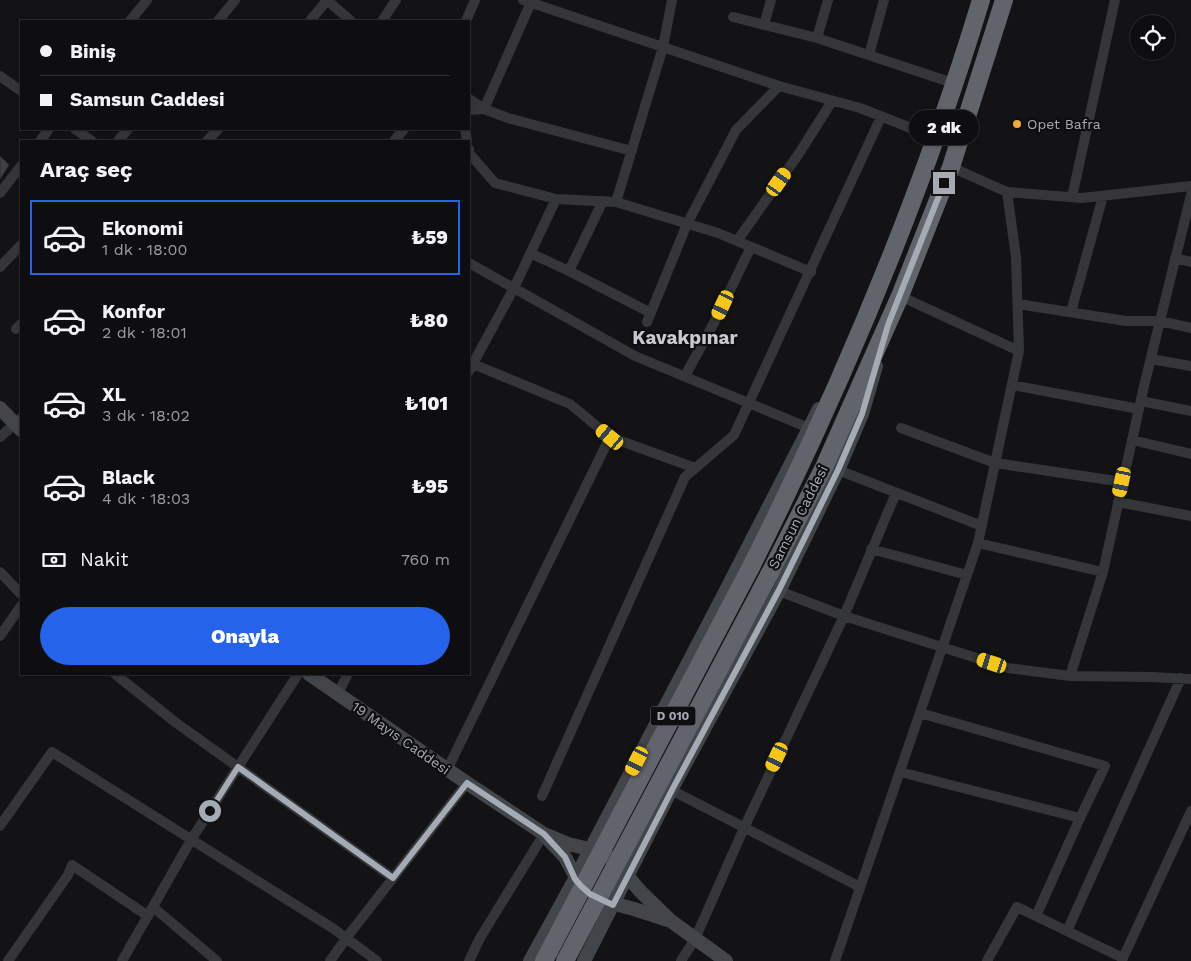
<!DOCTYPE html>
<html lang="tr">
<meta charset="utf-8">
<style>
body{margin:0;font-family:"Work Sans",sans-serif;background:#1c1c1e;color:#f1f3f6;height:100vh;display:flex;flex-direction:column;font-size:19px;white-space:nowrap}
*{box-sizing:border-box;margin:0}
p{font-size:16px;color:#9b9c9f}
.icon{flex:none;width:28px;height:28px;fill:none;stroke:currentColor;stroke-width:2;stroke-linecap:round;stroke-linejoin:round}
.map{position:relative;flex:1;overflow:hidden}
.drawer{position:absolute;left:20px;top:140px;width:450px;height:535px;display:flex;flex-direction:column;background:#0e0e10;border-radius:0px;box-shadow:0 1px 4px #0004,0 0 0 1px #2e2e30}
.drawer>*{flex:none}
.banner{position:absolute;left:20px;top:20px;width:450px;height:110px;border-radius:0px;box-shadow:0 1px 4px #0004,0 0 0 1px #2e2e30;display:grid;align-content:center;height:110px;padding:0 20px;background:#0e0e10}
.tools{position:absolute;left:1130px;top:15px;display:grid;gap:10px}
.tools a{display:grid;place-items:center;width:45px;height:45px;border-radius:50%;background:#0e0e10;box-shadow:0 1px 4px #0004,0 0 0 1px #2e2e30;font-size:25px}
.end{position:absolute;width:22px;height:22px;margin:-11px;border:6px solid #a5abb5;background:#111;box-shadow:0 0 0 2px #111}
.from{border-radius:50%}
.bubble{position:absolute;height:35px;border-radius:18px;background:#0e0e10;box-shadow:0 1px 4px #0004,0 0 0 1px #2e2e30;font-size:16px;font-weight:800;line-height:35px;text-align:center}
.car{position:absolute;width:15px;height:30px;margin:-15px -8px;border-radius:6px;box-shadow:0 0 4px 1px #0007;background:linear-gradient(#f5c518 24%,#345 0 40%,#f5c518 0 76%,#345 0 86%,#f5c518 0)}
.banner b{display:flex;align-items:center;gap:18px;height:48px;font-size:19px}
.banner b+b{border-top:1px solid #2e2e30}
.banner i{width:12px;height:12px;background:#f1f3f6}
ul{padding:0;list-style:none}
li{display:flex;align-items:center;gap:15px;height:75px;margin:0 10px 8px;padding:0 10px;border:2px solid transparent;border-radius:0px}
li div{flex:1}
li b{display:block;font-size:19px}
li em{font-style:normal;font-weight:800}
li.selected{border-color:#2563eb}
li>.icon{width:45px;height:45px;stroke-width:1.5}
h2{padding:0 20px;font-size:22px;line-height:60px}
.pay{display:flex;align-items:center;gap:12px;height:55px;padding:0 20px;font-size:19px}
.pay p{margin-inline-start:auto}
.action{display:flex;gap:10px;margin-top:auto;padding:10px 20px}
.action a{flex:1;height:58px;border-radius:30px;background:#2563eb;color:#fff;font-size:20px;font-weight:800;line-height:58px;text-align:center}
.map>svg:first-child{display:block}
.building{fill:#3f4145;stroke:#2d2d31}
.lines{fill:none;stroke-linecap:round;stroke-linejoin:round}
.street{stroke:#34363a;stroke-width:10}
.secondary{stroke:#42454a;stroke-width:14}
.highway{stroke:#61646b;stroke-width:18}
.highway-bridge{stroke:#61646b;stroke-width:18}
.route{stroke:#a5abb5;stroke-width:6}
.poi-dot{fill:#efa832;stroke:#0e0e10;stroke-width:2}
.labels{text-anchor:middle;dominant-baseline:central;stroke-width:4.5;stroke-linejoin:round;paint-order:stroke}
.shield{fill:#0e0e10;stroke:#787c84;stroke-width:1}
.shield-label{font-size:12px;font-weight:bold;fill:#a5abb5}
.poi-label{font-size:14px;fill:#a5abb5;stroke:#0e0e10;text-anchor:start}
.street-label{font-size:14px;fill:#a5abb5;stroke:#0e0e10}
.district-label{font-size:19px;font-weight:bold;fill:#c6c9d1;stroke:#0e0e10}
</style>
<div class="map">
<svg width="1191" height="961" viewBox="0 0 1191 961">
<rect width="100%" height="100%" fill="#131315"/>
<path class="building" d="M0,156L9,165L0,179Z"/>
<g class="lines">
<path class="street" d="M327,0L351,21
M523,0L779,86L860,108L936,138
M733,17L817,38L956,84
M130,21L147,0
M218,21L235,0
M310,21L327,0
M382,21L396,0
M466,21L475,0
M764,25L771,0
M817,38L828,0
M869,55L884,0
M0,76L21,91
M469,99L484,109L532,0
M469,110L484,109L508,118L632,151
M75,129L92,141
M465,129L467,141
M40,141L49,129
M118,141L128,129
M207,141L218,129
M394,141L404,129
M469,149V153L495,183L556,199L616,202L718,233L811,272
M951,167L1007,192L1082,198L1191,186
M0,193L21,166
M1072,197L1115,0
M616,202L663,47L672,0
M737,241L800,152L832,101
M530,253L569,271L651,313
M1175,258L1191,262
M469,263L635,356L816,431
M0,267L21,245
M569,271L603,201
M900,296L1019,351
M1018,304L1126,321H1160L1191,328
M1071,312L1103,196
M647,322L687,224L736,130L779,86
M16,329L21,324
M1151,359L1191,366
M473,364L570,404L610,437L695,468
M469,371L514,288L556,199
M685,376L716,319L751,247
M1012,385L1139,409
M1141,401L1191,411
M901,428L995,463L1123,482
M0,437L21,418
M1132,440L1191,454
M838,470L982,526
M1118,502L1191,516
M978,543L1103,572
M871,549L967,575
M0,572L21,594
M779,591L844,616L1008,668L1070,676L1151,677L1191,679
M0,636L21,606
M115,674L175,722L393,878
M1070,676L1103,572L1144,386L1191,195
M338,693L348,674
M920,713L1105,766L1080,818
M447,770L610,437
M900,772L1080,818L1036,916
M671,790L860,887
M542,796L685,477L734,435L881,117
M0,826L52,752L334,929L377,961
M153,907L217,961
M1067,931L1181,678
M8,961L68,875L72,865L148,916
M122,961L191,840L298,674
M330,961L347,937L467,783
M469,961L480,938L544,834
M681,961L695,939L744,828L844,616L896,493
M835,961L978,543L1019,351L1016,257L1007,192
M987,961L1017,907L1123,958L1191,811"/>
<path class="secondary" d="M0,408L21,430
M309,674L467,783L544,834L568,844L598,851L609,857L620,867L640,891L671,921L726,961
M547,838L565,857L579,883
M604,901L634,909L668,920
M530,961L575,879L720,602L819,409
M584,961L671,790L779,591L838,470L862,414L876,366"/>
<path class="highway" d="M752,565C843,383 922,195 981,0
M770,573L825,465L900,296L951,167L1004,0"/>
<path class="highway-bridge" d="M544,961L752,565
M565,961L770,573"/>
</g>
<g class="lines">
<path class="route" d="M210,811L238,767L393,878L467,783L544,834L565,857L575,879L581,886L590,894L613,905L672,790L779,590L838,470L862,414L888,325L944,183"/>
</g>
<circle class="poi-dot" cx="1017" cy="124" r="5"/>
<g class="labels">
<rect class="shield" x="650.5" y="706.5" width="45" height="19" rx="4"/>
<g class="shield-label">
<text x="673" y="716">D 010</text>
</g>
<g class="poi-label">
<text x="1027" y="124">Opet Bafra</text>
</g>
<g class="street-label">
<text transform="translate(798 517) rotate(-63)">Samsun Caddesi</text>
<text transform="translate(401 738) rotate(35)">19 Mayıs Caddesi</text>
</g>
<g class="district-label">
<text x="685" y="337">Kavakpınar</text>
</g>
</g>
</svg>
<div class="tools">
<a><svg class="icon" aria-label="locate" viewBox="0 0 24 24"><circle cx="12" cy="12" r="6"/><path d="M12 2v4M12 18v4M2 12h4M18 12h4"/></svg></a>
</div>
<i class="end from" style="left:210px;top:811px"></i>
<i class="end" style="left:944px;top:183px"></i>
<div class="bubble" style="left:909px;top:110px;width:70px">2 dk</div>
<i class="car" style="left:779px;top:182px;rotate:35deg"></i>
<i class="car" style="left:723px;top:305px;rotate:205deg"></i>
<i class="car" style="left:610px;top:437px;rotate:310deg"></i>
<i class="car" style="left:1122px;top:482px;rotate:192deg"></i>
<i class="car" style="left:992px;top:663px;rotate:288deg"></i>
<i class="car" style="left:777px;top:757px;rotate:205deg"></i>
<i class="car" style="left:637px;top:761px;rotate:207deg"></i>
<div class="banner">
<b><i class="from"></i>Biniş</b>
<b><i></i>Samsun Caddesi</b>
</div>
<section class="drawer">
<h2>Araç seç</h2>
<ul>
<li class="selected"><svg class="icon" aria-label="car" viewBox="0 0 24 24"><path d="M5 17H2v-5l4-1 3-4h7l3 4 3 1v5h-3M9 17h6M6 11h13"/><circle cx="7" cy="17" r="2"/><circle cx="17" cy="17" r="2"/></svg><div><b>Ekonomi</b><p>1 dk · 18:00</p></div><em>₺59</em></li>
<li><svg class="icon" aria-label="car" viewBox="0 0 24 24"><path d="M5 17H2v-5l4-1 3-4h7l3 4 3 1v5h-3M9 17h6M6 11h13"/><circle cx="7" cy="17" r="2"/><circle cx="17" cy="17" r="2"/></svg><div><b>Konfor</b><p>2 dk · 18:01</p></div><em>₺80</em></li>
<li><svg class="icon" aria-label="car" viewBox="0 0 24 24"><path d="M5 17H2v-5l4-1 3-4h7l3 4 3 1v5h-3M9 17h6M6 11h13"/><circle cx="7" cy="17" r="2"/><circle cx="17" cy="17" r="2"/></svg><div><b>XL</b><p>3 dk · 18:02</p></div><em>₺101</em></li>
<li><svg class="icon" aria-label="car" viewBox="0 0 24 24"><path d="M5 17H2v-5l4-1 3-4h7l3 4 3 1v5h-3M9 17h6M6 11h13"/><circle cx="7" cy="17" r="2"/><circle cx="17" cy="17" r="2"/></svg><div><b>Black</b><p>4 dk · 18:03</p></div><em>₺95</em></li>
</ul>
<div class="pay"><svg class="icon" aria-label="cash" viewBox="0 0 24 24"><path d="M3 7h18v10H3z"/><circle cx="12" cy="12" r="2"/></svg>Nakit<p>760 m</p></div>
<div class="action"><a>Onayla</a></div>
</section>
</div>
